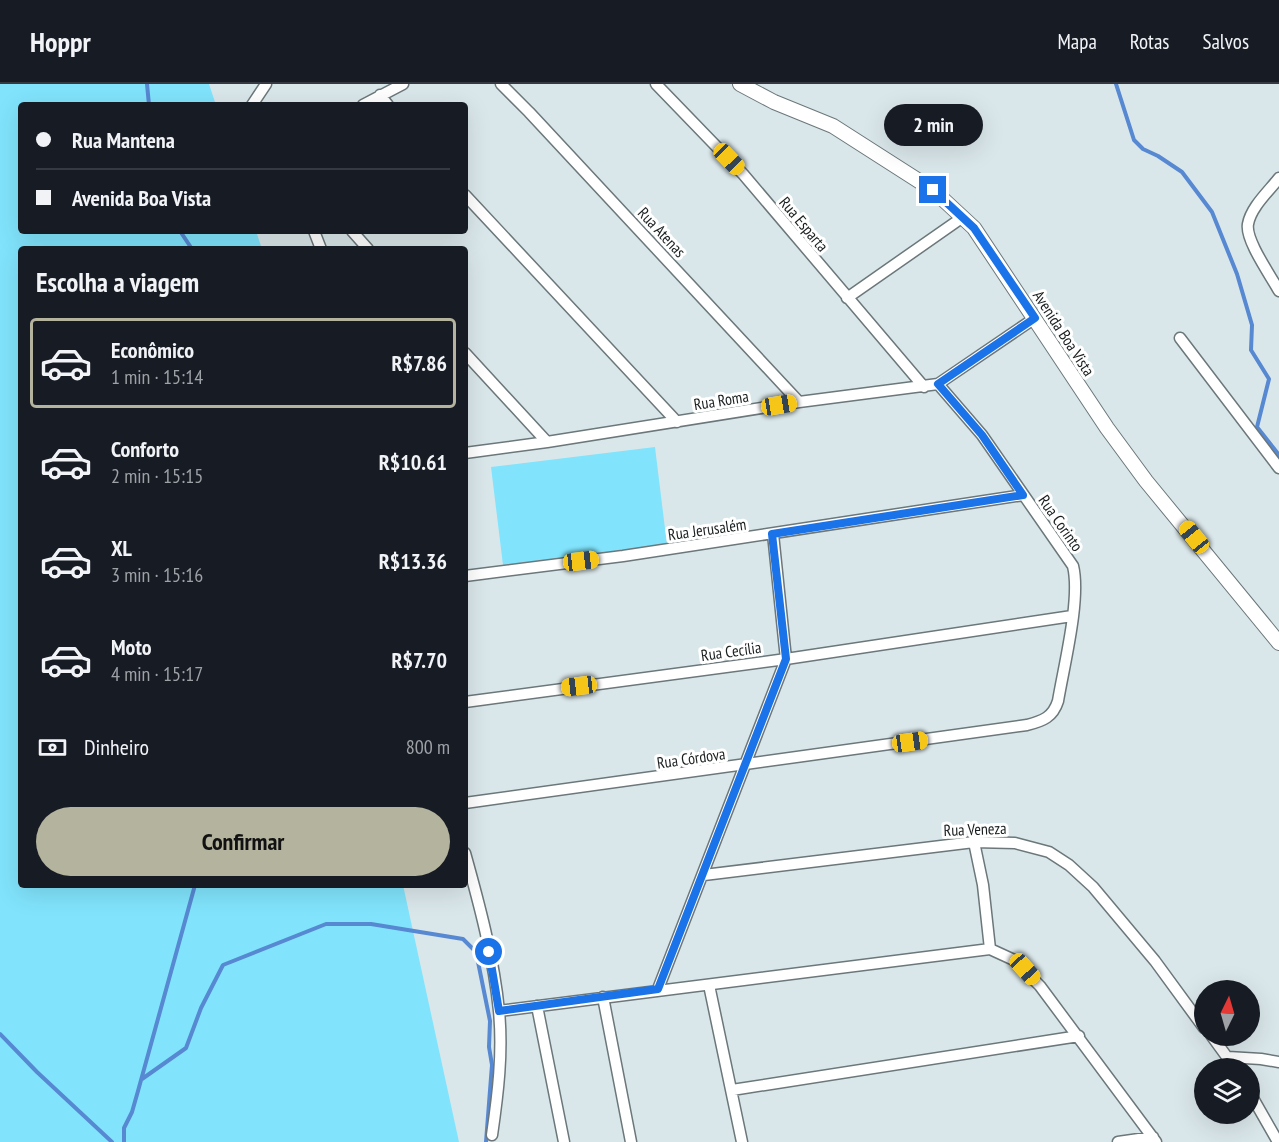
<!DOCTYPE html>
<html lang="pt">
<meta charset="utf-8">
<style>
body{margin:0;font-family:"PT Sans Narrow",sans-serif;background:#20242c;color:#f1f3f6;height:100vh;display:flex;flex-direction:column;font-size:22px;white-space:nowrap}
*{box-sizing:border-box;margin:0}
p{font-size:20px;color:#9ea1a6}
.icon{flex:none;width:33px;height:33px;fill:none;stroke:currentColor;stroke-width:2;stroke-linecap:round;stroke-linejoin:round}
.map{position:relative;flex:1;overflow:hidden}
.details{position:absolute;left:18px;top:162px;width:450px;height:642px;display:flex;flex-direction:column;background:#171b24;border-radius:6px;box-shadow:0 6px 24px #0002}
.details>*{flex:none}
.guide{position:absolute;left:18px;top:18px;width:450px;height:132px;border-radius:6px;box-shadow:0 6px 24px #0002;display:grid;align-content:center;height:132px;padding:0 18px;background:#171b24}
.needle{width:39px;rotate:5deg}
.buttons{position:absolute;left:1194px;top:896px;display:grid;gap:12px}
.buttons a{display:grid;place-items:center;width:66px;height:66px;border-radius:50%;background:#171b24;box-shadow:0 6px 24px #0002;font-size:30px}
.end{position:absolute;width:27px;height:27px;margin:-14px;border:8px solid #1a73e8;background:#fff;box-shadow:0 0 0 3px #fff}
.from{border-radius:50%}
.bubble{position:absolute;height:42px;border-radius:21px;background:#171b24;box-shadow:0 6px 24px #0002;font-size:20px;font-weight:800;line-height:42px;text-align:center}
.car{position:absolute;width:18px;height:36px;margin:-18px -9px;border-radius:8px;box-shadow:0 0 4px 2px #0007;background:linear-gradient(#f5c518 24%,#345 0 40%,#f5c518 0 76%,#345 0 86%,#f5c518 0)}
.guide b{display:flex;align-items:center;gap:21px;height:57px;font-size:22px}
.guide b+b{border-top:2px solid #363941}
.guide i{width:15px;height:15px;background:#f1f3f6}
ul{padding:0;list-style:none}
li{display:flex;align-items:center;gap:18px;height:90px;margin:0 12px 9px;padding:0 6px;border:3px solid transparent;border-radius:6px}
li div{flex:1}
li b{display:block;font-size:22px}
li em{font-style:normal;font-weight:800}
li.on{border-color:#b4b39d}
li>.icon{width:54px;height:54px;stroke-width:1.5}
h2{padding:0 18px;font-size:27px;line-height:72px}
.pay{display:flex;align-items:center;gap:15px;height:66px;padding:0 18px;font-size:22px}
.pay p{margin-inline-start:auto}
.button{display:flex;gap:12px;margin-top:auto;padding:12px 18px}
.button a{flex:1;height:69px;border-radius:36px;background:#b4b39d;color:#111;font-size:24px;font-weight:800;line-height:69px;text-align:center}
header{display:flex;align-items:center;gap:36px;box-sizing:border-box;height:84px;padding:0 30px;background:#171b24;border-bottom:2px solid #363941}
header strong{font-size:28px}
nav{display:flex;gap:33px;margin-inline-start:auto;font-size:21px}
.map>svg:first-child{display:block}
.green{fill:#81e4fc}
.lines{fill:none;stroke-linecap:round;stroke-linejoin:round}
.stream{stroke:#5788d2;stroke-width:4}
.street-casing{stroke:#6b777a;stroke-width:13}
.secondary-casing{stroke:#6b777a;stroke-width:16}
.street{stroke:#fff;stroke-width:10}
.secondary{stroke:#fff;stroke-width:14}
.route{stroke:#1a73e8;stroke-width:8}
.labels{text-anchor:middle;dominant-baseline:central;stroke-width:6;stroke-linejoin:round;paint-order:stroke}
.street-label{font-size:16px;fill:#191e1f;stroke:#fff}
</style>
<header>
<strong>Hoppr</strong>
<nav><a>Mapa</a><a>Rotas</a><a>Salvos</a></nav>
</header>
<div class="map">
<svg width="1279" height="1058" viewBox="0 0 1279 1058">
<rect width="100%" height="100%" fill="#dae7ea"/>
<path class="green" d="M0,0H209L216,21H21V147H256L262,165H21V801H403L459,1058H0Z
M655,363L667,461L503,481L491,383Z"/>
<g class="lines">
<path class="stream" d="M147,0L149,21
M1116,0L1134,56L1143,65L1158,72L1182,88L1212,128L1237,190L1252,241L1251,266L1269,295L1257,343L1279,371
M180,147L192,165
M0,950L37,988L112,1058
M142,995L186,964L201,924L223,881L326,840H371L463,855L476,868L490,937L489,963L492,981L486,1058
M124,1058V1044L132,1028L138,1007L195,801"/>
<defs>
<path id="street" d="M501,0L529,28L799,318
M656,0L743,90L924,303
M380,11L388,21
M252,21L266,0
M363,21L403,0
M1279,94C1269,107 1251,123 1248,140C1245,156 1271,192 1279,207
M465,111L677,338
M314,147L321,165
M352,147L368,165
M847,214L963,133
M1180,254L1279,384
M465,269L547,358
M465,369L547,358L799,318L938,300L1035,234
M465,492L623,472L1023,411
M465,618L786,575L1072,532
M465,719L1027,641C1043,637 1053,633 1058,617C1064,581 1081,515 1073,482L982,351L938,300
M974,758L983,801L990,865
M465,769C479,819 494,875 499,927C503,969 498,1010 492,1051
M704,791L974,758L1015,759L1049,768L1069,781L1093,803L1155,877L1204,944
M709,901L742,1058
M658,905L786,575L773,450
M603,913L631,1058
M537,922L564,1058
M499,927L990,865L1014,876L1040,902L1156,1058
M1211,951L1235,984
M1228,973L1261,975L1279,978
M732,1006L1079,952
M1250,1009L1278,1058
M1118,1058L1153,1053"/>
<path id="secondary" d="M740,0L774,18L833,42L933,106L974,144L1107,344L1146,397L1279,559"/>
</defs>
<use href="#street" class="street-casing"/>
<use href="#secondary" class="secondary-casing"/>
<use href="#street" class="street"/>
<use href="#secondary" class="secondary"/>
</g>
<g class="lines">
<path class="route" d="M489,868L499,927L658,905L786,575L772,450L1023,411L982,351L938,300L1035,234L974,144L933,106"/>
</g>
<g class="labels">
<g class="street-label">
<text transform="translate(804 140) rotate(50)">Rua Esparta</text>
<text transform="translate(662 148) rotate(47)">Rua Atenas</text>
<text transform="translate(1064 249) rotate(57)">Avenida Boa Vista</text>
<text transform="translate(721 316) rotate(-9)">Rua Roma</text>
<text transform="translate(1061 439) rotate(55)">Rua Corinto</text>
<text transform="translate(707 445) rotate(-8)">Rua Jerusalém</text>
<text transform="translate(731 567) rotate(-8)">Rua Cecília</text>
<text transform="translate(691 674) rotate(-8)">Rua Córdova</text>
<text transform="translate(975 745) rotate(-2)">Rua Veneza</text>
</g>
</g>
</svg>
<div class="buttons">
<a><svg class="needle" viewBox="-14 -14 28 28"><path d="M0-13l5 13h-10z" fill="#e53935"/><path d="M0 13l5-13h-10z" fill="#9ea1a6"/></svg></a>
<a><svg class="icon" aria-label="layers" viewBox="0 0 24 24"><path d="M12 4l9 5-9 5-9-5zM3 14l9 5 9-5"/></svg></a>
</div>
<i class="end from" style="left:489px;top:868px"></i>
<i class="end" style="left:933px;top:106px"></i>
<div class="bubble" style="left:884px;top:20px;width:99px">2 min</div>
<i class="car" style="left:729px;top:75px;rotate:136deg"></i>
<i class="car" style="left:779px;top:321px;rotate:81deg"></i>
<i class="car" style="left:1194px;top:453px;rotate:321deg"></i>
<i class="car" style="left:581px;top:477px;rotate:83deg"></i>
<i class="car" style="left:579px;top:602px;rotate:263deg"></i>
<i class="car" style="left:910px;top:658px;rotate:82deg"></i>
<i class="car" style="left:1025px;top:885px;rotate:138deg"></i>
<div class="guide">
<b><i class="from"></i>Rua Mantena</b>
<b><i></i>Avenida Boa Vista</b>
</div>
<section class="details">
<h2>Escolha a viagem</h2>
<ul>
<li class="on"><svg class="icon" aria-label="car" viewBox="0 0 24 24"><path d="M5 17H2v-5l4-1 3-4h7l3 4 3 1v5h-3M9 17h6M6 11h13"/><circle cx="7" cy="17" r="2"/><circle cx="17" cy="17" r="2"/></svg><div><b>Econômico</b><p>1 min · 15:14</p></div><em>R$7.86</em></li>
<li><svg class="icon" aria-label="car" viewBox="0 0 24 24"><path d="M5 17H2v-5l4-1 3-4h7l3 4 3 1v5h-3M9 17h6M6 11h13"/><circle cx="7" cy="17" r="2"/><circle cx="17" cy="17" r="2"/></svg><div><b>Conforto</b><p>2 min · 15:15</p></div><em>R$10.61</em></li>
<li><svg class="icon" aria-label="car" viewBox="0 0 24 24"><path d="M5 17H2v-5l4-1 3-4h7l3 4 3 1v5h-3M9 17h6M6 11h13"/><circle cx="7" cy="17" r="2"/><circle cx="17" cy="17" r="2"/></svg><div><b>XL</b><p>3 min · 15:16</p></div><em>R$13.36</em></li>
<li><svg class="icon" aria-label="car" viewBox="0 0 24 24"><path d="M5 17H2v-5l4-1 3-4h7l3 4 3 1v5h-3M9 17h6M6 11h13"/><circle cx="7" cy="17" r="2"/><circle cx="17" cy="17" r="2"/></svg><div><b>Moto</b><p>4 min · 15:17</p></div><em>R$7.70</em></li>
</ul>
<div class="pay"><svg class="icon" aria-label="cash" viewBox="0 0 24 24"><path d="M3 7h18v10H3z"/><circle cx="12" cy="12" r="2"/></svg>Dinheiro<p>800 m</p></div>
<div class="button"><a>Confirmar</a></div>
</section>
</div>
